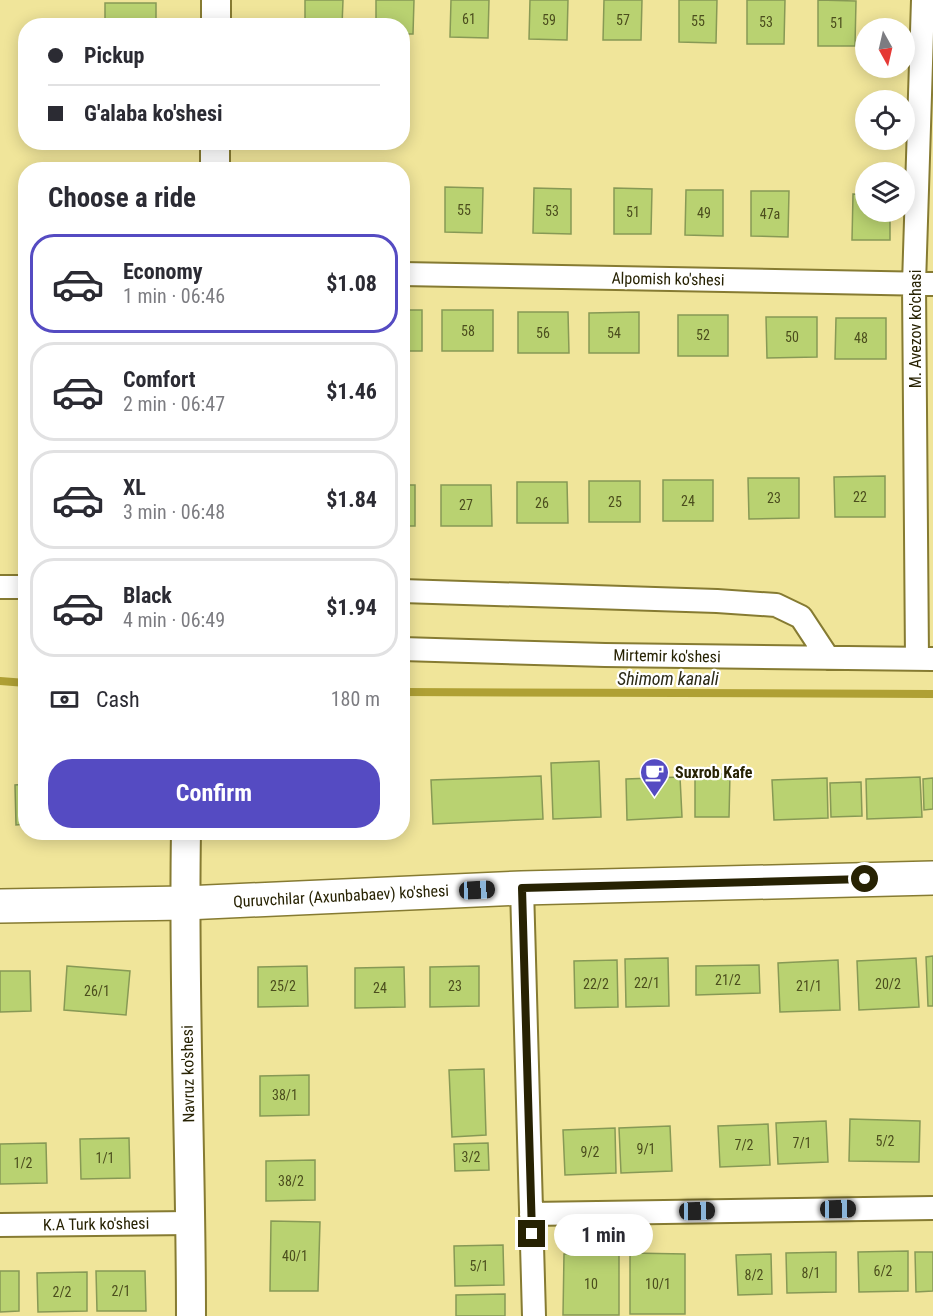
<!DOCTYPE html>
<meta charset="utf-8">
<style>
body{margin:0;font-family:"Roboto Condensed",sans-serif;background:#f2f2f3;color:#2b2b33;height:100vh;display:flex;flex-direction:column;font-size:22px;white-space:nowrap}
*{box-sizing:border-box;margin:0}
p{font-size:20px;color:#7c7c81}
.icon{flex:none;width:33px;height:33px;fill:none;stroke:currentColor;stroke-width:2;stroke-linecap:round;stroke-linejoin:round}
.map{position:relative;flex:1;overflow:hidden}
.side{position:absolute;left:18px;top:162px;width:392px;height:678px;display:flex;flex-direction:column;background:#fff;border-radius:24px;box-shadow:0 3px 15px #0003}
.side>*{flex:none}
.guide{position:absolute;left:18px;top:18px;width:392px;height:132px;border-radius:24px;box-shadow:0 3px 15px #0003;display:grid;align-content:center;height:132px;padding:0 30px;background:#fff}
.needle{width:39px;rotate:172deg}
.buttons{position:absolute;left:855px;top:18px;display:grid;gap:12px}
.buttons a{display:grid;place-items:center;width:60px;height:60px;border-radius:50%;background:#fff;box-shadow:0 3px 15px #0003;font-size:30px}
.end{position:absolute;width:27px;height:27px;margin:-14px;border:8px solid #272203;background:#fff;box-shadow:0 0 0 3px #fff}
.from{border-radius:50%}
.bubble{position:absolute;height:42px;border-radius:21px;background:#fff;box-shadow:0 3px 15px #0003;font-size:20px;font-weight:700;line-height:42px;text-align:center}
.car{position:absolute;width:18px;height:36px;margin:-18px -9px;border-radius:8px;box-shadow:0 0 4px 2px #0007;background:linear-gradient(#222 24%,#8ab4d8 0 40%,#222 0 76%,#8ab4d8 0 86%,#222 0)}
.guide b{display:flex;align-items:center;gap:21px;height:57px;font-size:22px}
.guide b+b{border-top:2px solid #e1e1e2}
.guide i{width:15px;height:15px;background:#2b2b33}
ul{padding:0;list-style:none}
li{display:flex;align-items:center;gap:18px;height:99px;margin:0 12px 9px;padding:0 18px;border:3px solid #e1e1e2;border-radius:24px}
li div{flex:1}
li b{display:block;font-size:22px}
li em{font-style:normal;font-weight:700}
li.current{border-color:#554bc2}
li>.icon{width:54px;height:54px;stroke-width:1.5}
h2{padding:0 30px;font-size:27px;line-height:72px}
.pay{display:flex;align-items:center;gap:15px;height:66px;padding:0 30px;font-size:22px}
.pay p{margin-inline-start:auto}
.cta{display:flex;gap:12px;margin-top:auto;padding:12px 30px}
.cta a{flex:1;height:69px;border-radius:24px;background:#554bc2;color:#fff;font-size:24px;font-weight:700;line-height:69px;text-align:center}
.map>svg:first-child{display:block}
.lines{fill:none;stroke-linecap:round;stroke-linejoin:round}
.stream{stroke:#afa034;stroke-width:8}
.building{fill:#b9d271;stroke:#879955;stroke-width:1.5}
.minor-casing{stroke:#867b32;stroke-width:26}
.tertiary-casing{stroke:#867b32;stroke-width:32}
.secondary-casing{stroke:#867b32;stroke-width:36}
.minor{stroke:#fff;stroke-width:22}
.tertiary{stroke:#fff;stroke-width:28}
.secondary{stroke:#fff;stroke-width:33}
.route{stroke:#272203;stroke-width:8}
.labels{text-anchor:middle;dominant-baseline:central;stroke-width:4.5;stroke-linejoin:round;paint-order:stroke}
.number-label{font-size:14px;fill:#4c4e1e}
.street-label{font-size:16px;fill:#272203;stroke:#fff}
.poi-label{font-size:16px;font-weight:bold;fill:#272203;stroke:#fff;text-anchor:start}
.water-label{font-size:18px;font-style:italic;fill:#2c2a17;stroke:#fff}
</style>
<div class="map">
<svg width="933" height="1316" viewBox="0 0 933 1316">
<rect width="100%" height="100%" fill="#f0e59a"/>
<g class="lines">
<path class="stream" d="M0,681L26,683
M402,692L933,694"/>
</g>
<path class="building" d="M305,0H343L342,26H305Z
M376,0H414L413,34H402V26H376Z
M451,0H489L488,38L450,37Z
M530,0H568L567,40L529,39Z
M604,0H642L641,40H603Z
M679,0H717L716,43L679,42Z
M747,0H785L784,44H747Z
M818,0L856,1L855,46H818Z
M105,3H156V26H105Z
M106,164H157V170H106Z
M402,186H408L407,231H402Z
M445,187L483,188L482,233L445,232Z
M534,188L571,189V234L533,233Z
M614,188L652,189L651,234H614Z
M686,190H723V236L685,235Z
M751,191H789L788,237L751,236Z
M853,194L866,195V212H890V240H852Z
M402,310H422V351H402Z
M442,310H493V351H442Z
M518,312H568L569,353H518Z
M639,312V353H589V313Z
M678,315H728V356H678Z
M766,317H817V357L767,358Z
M836,318H886V359H835Z
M885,476V517H835L834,477Z
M748,478H799V518L749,519Z
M663,480H713V521H663Z
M589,481H640V522H589Z
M517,482H567L568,523H517Z
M402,485H415V526H402Z
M441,485H491L492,526H441Z
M599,761L601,817L553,819L551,763Z
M695,774H730L729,817H695Z
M541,776L543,819L433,824L431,780Z
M680,777L682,817L627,820L626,779Z
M920,777L922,817L867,819L866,779Z
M827,778L828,818L774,820L772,780Z
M933,778V809L924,810L923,779Z
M861,782L862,816L831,817L830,783Z
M26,784V824L16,825L15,785Z
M933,956V1006H928L926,957Z
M668,958L669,1006L626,1007L625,959Z
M916,958L919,1007L859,1010L857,961Z
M617,960L618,1007L575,1008L574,961Z
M838,960L840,1010L780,1012L778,963Z
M759,965L760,993L696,995V966Z
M67,966L130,971L126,1015L64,1010Z
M307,966L308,1006L258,1007V967Z
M479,966V1006L430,1007V967Z
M404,967L405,1007L355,1008V968Z
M0,971H30L31,1011L0,1012Z
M484,1069L486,1135L452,1137L449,1070Z
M309,1075V1115L260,1116V1076Z
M850,1119L920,1121L919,1162L849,1161Z
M826,1121L828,1162L778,1164L776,1123Z
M768,1124L770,1165L720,1167L718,1126Z
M670,1126L672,1171L621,1173L619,1128Z
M615,1128L616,1173L565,1175L563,1130Z
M129,1138L130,1178L81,1179L80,1139Z
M46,1143L47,1183L0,1184V1144Z
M488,1143L489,1170L455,1171L454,1144Z
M315,1160V1200L266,1201V1161Z
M271,1221L320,1222L318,1291H270Z
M503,1245L504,1285L455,1286L454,1246Z
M908,1251V1291L859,1292L858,1252Z
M836,1252V1292L787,1293L786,1253Z
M915,1252H933V1291L916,1292Z
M630,1253L685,1254V1314H630Z
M564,1254H619V1315H563Z
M771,1254L772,1294L738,1295L736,1255Z
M0,1271H19V1311L0,1312Z
M96,1271H145L146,1311H97Z
M87,1272V1311L38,1312L37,1273Z
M505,1294V1316H456V1295Z"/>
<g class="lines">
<defs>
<path id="minor" d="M402,274L933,284
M0,587H26
M402,591L717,601L776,605L801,617L828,658
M402,649L605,655L932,659
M917,659L914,284L923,0
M522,888L534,1316
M531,1214L933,1208
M0,1225L191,1223"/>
<path id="tertiary" d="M216,26V0
M215,170V142
M186,832C183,994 191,1155 191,1316"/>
<path id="secondary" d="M0,906L185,903L522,888L933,878"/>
</defs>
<use href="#minor" class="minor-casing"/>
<use href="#tertiary" class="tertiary-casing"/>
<use href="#secondary" class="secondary-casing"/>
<use href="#minor" class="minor"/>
<use href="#tertiary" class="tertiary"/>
<use href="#secondary" class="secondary"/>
</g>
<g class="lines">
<path class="route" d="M532,1234L522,888L865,879"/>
</g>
<defs>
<symbol id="cafe-pin" viewBox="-11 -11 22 30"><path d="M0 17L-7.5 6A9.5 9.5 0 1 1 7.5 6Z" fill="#554bc2" stroke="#fff"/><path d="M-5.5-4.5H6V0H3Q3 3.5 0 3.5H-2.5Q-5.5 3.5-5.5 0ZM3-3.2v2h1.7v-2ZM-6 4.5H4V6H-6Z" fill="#fff"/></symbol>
</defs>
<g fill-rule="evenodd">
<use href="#cafe-pin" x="638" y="756" width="33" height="45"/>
</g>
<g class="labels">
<g class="number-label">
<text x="469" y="19">61</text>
<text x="549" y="20">59</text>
<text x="623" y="20">57</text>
<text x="698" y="21">55</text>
<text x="766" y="22">53</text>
<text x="837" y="23">51</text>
<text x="464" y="210">55</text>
<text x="552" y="211">53</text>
<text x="633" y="212">51</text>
<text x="704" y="213">49</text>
<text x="770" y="214">47a</text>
<text x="468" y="331">58</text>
<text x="543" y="333">56</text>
<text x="614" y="333">54</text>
<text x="703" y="335">52</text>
<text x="792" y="337">50</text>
<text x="861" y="338">48</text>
<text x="860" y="497">22</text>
<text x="774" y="498">23</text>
<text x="688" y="501">24</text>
<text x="615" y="502">25</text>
<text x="542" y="503">26</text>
<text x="466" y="505">27</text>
<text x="728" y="980">21/2</text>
<text x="647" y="983">22/1</text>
<text x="596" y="984">22/2</text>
<text x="888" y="984">20/2</text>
<text x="283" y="986">25/2</text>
<text x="455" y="986">23</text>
<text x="809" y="986">21/1</text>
<text x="380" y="988">24</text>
<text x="97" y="991">26/1</text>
<text x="285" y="1095">38/1</text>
<text x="885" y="1141">5/2</text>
<text x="802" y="1143">7/1</text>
<text x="744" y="1145">7/2</text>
<text x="646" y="1149">9/1</text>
<text x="590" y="1152">9/2</text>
<text x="471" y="1157">3/2</text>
<text x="105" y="1158">1/1</text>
<text x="23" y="1163">1/2</text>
<text x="291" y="1181">38/2</text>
<text x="295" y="1256">40/1</text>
<text x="479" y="1266">5/1</text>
<text x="883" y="1271">6/2</text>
<text x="811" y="1273">8/1</text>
<text x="754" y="1275">8/2</text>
<text x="591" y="1284">10</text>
<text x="658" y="1284">10/1</text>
<text x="121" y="1291">2/1</text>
<text x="62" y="1292">2/2</text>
</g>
<g class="street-label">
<text transform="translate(668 279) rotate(1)">Alpomish ko'shesi</text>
<text transform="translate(915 329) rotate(-90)">M. Avezov ko'chasi</text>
<text transform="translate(667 656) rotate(1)">Mirtemir ko'shesi</text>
<text transform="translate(341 896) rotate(-3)">Quruvchilar (Axunbabaev) ko'shesi</text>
<text transform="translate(188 1074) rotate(-91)">Navruz ko'shesi</text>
<text transform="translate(96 1224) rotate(-1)">K.A Turk ko'shesi</text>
</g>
<g class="poi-label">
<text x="675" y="772">Suxrob Kafe</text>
</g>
<g class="water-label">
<text x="668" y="678">Shimom kanali</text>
</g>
</g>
</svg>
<div class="buttons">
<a><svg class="needle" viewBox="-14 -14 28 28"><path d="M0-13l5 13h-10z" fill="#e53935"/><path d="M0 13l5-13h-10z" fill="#7c7c81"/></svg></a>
<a><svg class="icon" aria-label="locate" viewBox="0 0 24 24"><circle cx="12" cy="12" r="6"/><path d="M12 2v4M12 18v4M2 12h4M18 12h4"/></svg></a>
<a><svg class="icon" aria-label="layers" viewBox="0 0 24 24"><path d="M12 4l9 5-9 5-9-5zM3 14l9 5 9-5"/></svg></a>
</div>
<i class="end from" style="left:865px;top:879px"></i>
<i class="end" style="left:532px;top:1234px"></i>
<div class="bubble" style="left:554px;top:1214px;width:99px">1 min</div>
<i class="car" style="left:477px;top:890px;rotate:87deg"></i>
<i class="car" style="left:838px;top:1209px;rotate:89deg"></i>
<i class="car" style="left:697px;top:1211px;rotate:89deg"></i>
<div class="guide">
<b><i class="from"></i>Pickup</b>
<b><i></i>G'alaba ko'shesi</b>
</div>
<section class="side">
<h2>Choose a ride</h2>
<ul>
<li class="current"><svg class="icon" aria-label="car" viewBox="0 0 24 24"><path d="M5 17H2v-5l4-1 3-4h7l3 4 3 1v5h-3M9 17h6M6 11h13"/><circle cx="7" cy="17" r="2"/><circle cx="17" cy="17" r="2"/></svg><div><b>Economy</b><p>1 min · 06:46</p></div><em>$1.08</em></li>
<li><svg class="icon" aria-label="car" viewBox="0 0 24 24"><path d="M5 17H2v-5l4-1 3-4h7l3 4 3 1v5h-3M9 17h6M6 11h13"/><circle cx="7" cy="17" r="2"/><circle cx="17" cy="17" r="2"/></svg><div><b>Comfort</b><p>2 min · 06:47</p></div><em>$1.46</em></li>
<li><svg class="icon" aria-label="car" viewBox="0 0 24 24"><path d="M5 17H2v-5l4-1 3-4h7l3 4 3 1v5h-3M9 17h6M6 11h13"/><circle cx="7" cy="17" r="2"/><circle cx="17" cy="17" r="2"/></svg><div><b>XL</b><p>3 min · 06:48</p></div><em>$1.84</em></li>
<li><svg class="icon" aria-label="car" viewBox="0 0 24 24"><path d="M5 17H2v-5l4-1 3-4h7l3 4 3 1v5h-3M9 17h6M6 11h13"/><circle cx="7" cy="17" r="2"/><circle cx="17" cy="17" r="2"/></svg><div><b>Black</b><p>4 min · 06:49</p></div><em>$1.94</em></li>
</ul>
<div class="pay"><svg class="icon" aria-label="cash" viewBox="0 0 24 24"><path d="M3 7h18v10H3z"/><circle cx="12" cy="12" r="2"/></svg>Cash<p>180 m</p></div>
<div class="cta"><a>Confirm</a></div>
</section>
</div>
